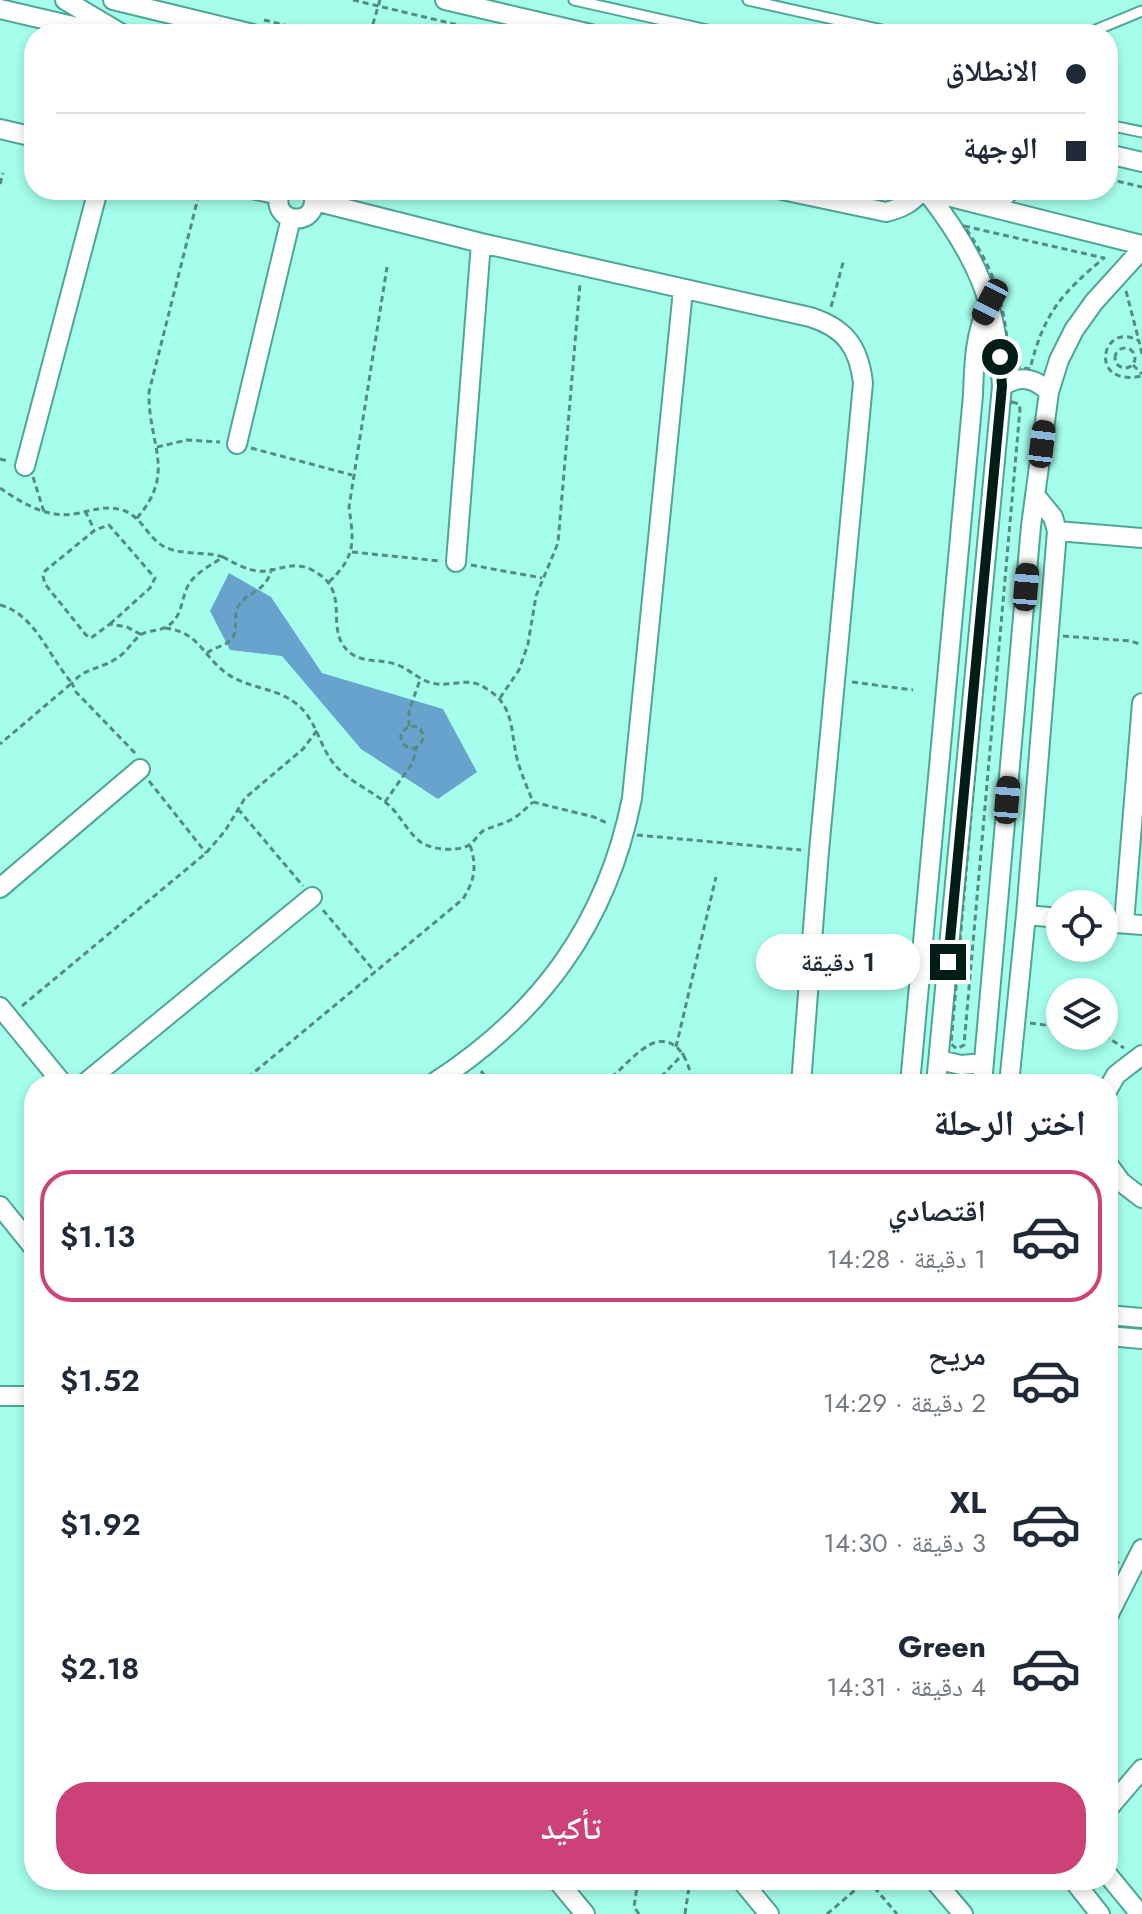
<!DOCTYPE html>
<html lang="ar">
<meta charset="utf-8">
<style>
body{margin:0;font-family:Jost,"Noto Naskh Arabic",sans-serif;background:#f6f6f7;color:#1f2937;direction:rtl;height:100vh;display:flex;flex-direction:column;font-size:30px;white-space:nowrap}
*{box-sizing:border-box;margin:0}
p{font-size:26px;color:#747a83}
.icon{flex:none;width:44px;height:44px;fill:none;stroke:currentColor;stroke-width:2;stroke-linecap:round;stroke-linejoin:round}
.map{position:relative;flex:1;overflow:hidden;direction:ltr}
.panel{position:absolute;left:24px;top:1074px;width:1094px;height:816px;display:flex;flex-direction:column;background:#fff;border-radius:32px;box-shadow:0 4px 12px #0003;direction:rtl}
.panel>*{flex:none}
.hud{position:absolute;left:24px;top:24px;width:1094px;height:176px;border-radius:32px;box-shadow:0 4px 12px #0003;direction:rtl;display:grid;align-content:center;height:176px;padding:0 32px;background:#fff}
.buttons{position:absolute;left:1046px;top:890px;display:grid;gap:16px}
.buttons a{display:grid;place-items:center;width:72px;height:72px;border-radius:50%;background:#fff;box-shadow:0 4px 12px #0003;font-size:40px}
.end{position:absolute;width:36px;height:36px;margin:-18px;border:10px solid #021d18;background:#fff;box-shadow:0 0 0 4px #fff}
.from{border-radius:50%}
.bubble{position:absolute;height:56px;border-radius:28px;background:#fff;box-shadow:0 4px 12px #0003;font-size:26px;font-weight:600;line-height:56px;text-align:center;direction:rtl}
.car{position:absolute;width:24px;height:48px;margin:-24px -12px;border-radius:10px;box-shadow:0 0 6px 2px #0007;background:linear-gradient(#222 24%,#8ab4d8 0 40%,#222 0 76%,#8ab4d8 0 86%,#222 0)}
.hud b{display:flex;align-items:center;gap:28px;height:76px;font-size:30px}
.hud b+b{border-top:2px solid #e0e1e3}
.hud i{width:20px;height:20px;background:#1f2937}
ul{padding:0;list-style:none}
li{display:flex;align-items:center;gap:24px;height:132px;margin:0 16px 12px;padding:0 16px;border:4px solid transparent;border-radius:32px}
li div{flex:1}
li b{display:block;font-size:30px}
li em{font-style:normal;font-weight:600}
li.selected{border-color:#cc4177}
li>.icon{width:72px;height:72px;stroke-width:1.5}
h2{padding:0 32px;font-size:36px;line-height:96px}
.primary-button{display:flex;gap:16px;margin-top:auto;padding:16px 32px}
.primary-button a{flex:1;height:92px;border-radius:32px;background:#cc4177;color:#fff;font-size:32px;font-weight:600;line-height:92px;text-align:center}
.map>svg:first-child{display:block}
.water{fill:#67a3cd}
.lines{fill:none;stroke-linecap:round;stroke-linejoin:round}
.service-casing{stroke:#4ea697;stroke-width:13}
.minor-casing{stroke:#4ea697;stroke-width:22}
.path{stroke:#538c81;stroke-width:3;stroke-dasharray:6 4;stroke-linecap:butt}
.service{stroke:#fff;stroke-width:9}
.minor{stroke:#fff;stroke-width:18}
.route{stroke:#021d18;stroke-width:10}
</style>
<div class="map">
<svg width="1142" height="1914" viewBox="0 0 1142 1914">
<rect width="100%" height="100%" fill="#a5feec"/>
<path class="water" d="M229,573L271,597L322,673L443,709L477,772L438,799L361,749L282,656L230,650L210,611Z"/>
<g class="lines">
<defs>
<path id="service" d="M574,0L725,34
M748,0L900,34
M1086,34L1142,11
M1108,125L1142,132"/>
<path id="minor" d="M65,0L122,34
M113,0L253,34
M445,0L591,34
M0,9L107,34
M0,129L34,137
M1108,154L1142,162
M256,190L279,195
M281,190C266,225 322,230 313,193
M782,190L886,212C902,208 912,203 922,190
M923,190L1142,245
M926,191C977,256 997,303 1002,386L936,1084
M315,201L481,243L810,317C845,328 859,347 863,383L819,851L801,1084
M994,207L1011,190
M1002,386C1020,375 1034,377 1049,392
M237,444L291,218
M25,466L98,190
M1057,531L1142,538
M456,562L481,243
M0,888L140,769
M1026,915L1060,918
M1104,922L1142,925
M1124,923L1142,703
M0,1007L63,1084
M939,1060L961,1065L984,1063
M84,1084L312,897
M432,1084C540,1015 607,924 632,798L683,290
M910,1084L973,395C974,362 975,332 990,302
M982,1084L1031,526L1049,392L1059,360L1074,330L1094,302L1142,249
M1009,1084L1026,915L1057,531L1053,517L1035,495
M1108,1089L1116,1075L1142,1055
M1108,1164L1121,1182L1142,1198
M0,1206L34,1248
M1108,1315L1142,1318
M1108,1336L1142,1339
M0,1396H34
M1108,1616L1142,1549
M1108,1809L1142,1769
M1108,1875L1140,1914
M557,1880L585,1914
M741,1880L769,1914
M934,1880L963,1914
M1073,1880L1100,1914"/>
</defs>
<use href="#service" class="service-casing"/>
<use href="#minor" class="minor-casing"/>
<path class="path" d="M353,0L496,34
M264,20L322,34
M370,34L380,0
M1108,179L1142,187
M0,184L3,173
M964,226L1104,258C1061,294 1044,313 1030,369L1009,365C1006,310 997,272 964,226Z
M1126,291L1139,341
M831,307L844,259
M1115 358a10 10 0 1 1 20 0a10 10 0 1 1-20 0Z
M1142,354L1139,341C1102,319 1086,388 1142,376
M1133,365L1142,374
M1012,402L1019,404L1020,409L964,1045L957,1049L951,1044L1004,439L1008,405Z
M157,447L187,440L220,442
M251,448L352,475
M0,459L8,461
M33,477L44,512
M0,488C22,503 46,518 74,514C92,511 104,505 122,510C142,516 147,537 163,546C182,556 204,551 223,557
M85,511L94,529
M137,518C177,472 148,445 149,392L200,190
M352,552L440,561
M471,565L542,578
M329,582C356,556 354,543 349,507L387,267
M0,605C35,614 49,657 72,683L0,744
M110,624L150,588L155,578L109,525L95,530L45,571L43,576L45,584L86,635L91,638L110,624L127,627L142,635
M165,628C199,632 202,655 226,673C248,689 277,687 298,705C315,720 318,739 329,757C342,778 367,788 385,802C400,813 407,833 422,843C433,850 458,852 469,845C476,841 479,831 487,829C512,820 513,821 533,802
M1063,636L1131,641L1142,645
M207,653C214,648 223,646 230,641C240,632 232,616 239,605C248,591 266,593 272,568
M852,682L913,690
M500,698L519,670L528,644L536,596L558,543L580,284
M409,726V711L420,680
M135,753L76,692L72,683C85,667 104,669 120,656C128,650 133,640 142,634C150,630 159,631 166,627C181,619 181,603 186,590C192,574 210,566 223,557C234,563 245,569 257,571C276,573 291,560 310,569C355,590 322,628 349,652C362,663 379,659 395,664C409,668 418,680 432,683C446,687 461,680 474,683C480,684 485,688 490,691C516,709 510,735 518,762C522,776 528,789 533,802L594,817L609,824
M149,781L206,853
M385,802L413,762L416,748L420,745L424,736L419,727L409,726L401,733C400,743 405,749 416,748
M238,809L303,886
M637,835L801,850
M323,910L375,972
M22,1006L206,853L225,831L245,798L303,749L318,729
M1030,1023L1060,1027
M1104,1035L1124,1048
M676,1047L716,877
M481,1071L491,1084
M240,1084L463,899C475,880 477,866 470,845
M604,1084C618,1073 629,1059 643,1049C672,1027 690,1057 692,1084
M654,1084L684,1053
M1108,1557L1119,1563
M638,1880L634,1907L639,1914
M868,1880L897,1914
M685,1914L690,1880
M827,1914L867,1880"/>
<use href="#service" class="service"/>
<use href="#minor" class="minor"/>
</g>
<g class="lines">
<path class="route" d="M948,962L1002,386L1000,357"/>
</g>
</svg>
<div class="buttons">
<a><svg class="icon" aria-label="locate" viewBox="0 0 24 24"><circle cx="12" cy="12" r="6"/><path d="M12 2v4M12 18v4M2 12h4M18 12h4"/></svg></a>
<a><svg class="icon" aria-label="layers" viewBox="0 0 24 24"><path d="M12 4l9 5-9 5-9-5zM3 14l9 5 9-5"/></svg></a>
</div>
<i class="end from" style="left:1000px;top:357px"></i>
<i class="end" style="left:948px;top:962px"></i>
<div class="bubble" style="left:756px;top:934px;width:164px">1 دقيقة</div>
<i class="car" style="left:990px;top:302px;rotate:207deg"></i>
<i class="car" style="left:1042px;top:444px;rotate:7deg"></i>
<i class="car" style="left:1026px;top:587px;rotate:5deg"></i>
<i class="car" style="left:1007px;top:800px;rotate:5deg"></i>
<div class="hud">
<b><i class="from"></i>الانطلاق</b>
<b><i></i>الوجهة</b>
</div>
<section class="panel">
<h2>اختر الرحلة</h2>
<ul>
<li class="selected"><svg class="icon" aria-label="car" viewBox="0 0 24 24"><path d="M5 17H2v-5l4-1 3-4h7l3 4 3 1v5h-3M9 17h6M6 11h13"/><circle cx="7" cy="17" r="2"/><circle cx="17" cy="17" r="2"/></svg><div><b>اقتصادي</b><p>1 دقيقة · 14:28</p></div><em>$1.13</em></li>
<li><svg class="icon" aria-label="car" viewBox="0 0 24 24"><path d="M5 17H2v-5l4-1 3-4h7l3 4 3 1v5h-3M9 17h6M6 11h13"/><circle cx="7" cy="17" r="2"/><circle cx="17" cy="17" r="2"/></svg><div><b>مريح</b><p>2 دقيقة · 14:29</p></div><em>$1.52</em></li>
<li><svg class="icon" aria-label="car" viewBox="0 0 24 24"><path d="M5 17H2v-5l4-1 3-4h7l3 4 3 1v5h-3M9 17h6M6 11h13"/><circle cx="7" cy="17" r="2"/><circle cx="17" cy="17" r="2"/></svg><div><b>XL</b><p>3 دقيقة · 14:30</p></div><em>$1.92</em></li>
<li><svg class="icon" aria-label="car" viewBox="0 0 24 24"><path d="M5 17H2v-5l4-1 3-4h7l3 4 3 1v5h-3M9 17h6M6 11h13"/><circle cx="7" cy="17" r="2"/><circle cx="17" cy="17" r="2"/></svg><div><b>Green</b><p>4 دقيقة · 14:31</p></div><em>$2.18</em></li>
</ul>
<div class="primary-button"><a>تأكيد</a></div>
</section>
</div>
